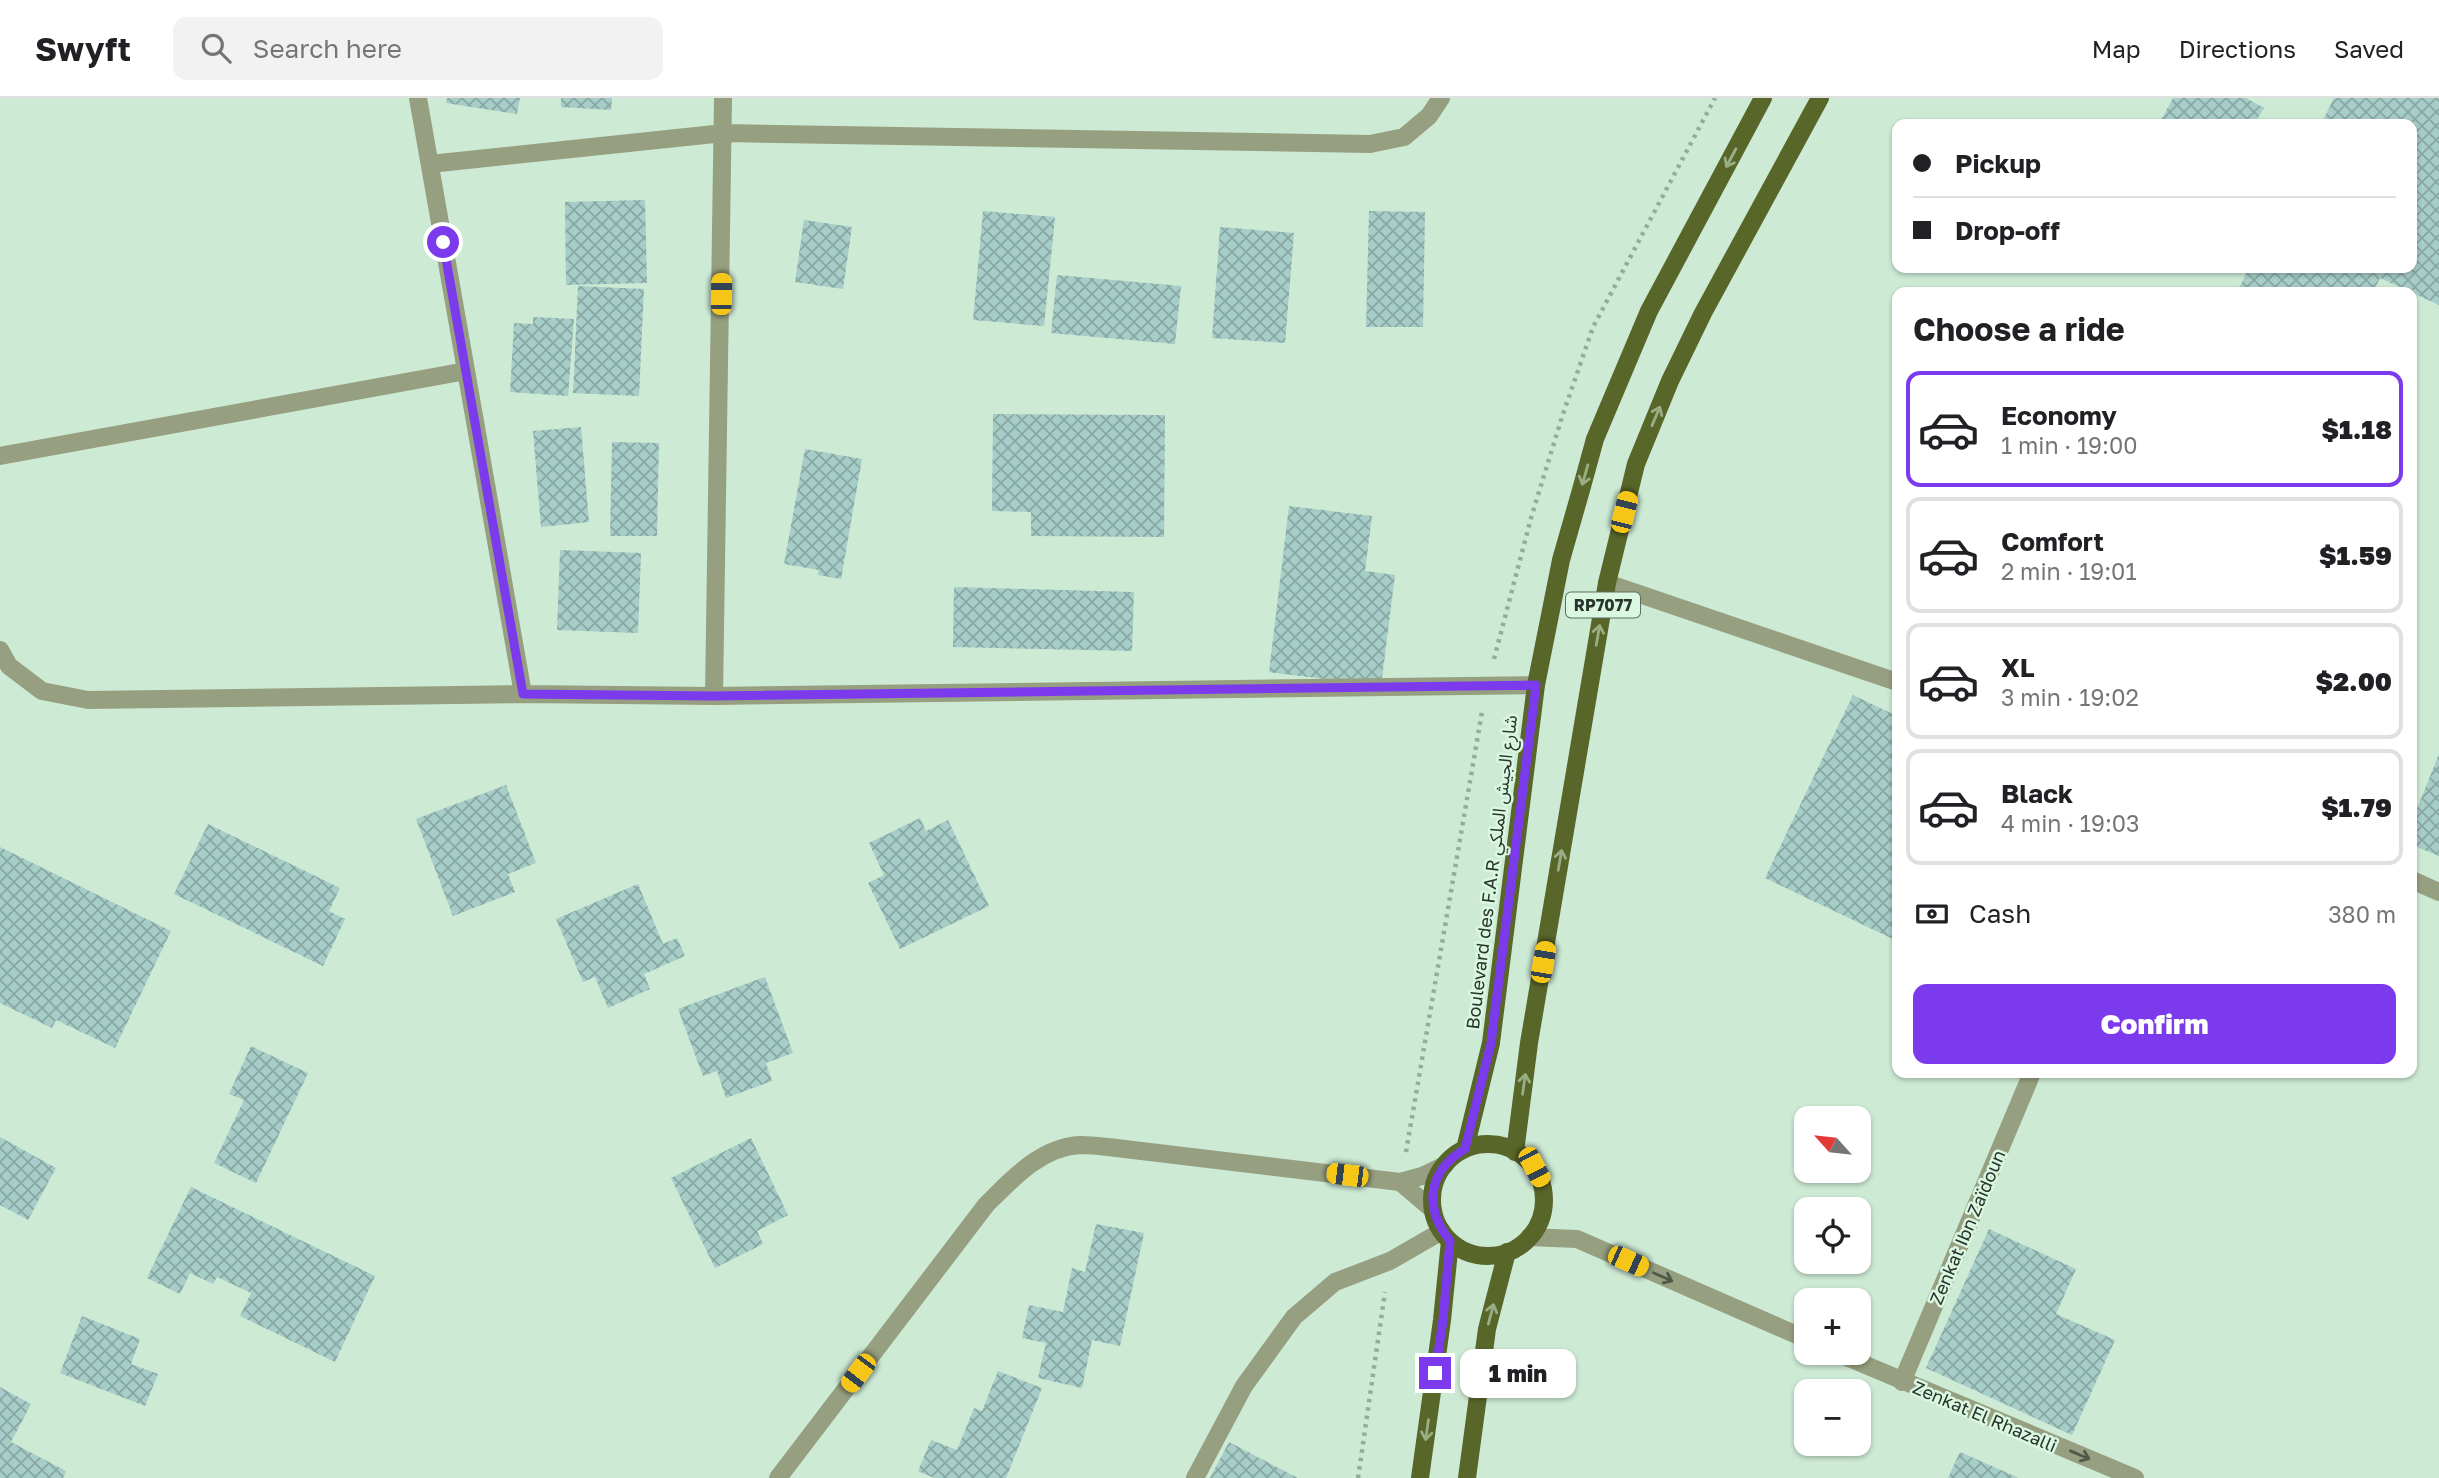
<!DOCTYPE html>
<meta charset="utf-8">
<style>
body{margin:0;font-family:"Golos Text","Noto Sans Arabic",sans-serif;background:#f2f2f2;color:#202124;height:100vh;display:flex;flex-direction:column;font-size:26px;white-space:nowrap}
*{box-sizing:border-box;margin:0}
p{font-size:23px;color:#757577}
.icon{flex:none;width:38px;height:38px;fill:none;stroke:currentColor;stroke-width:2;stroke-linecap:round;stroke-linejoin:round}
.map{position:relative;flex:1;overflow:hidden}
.sheet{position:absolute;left:1892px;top:189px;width:525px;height:791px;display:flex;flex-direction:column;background:#fff;border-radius:14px;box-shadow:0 2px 5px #0004}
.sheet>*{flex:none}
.banner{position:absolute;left:1892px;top:21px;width:525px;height:154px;border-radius:14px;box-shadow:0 2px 5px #0004;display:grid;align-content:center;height:154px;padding:0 21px;background:#fff}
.needle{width:46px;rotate:297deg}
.buttons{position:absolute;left:1794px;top:1008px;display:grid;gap:14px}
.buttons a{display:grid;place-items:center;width:77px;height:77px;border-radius:14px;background:#fff;box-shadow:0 2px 5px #0004;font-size:35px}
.end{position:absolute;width:32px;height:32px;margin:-16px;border:9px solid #7c3aed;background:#fff;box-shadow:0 0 0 4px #fff}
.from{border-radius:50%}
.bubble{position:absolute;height:49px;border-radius:14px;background:#fff;box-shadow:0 2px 5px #0004;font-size:23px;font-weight:800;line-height:49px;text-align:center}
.car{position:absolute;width:21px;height:42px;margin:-21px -10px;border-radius:9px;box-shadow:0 0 5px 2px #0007;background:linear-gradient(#f5c518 24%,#345 0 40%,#f5c518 0 76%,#345 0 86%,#f5c518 0)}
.banner b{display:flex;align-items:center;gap:24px;height:66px;font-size:26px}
.banner b+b{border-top:2px solid #e0e0e0}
.banner i{width:18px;height:18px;background:#202124}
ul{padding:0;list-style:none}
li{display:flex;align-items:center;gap:21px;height:116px;margin:0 14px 10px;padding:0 7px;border:4px solid #e0e0e0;border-radius:14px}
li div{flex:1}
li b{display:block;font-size:26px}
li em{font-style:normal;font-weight:800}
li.selected{border-color:#7c3aed}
li>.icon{width:63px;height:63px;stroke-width:1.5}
h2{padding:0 21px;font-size:32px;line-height:84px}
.pay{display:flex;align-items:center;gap:18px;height:77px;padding:0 21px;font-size:26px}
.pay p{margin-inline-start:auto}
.primary-button{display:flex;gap:14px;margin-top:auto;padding:14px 21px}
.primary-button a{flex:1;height:80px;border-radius:14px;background:#7c3aed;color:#fff;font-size:28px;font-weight:800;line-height:80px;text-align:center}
header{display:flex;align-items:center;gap:42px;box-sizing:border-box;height:98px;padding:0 35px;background:#fff;border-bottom:2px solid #e0e0e0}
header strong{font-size:33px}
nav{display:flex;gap:38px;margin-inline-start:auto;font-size:24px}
.search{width:490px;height:63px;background:#f2f2f2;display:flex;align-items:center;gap:18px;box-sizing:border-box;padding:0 24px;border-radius:14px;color:#757577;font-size:26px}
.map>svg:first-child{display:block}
.building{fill:url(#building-cross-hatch)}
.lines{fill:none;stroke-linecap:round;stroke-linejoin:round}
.path{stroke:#95ac9b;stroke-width:4.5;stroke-dasharray:3.5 5;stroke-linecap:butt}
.service{stroke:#969f7f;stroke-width:18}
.minor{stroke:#969f7f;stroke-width:18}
.primary{stroke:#59662a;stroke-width:18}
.oneway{stroke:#9aae86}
.oneway2{stroke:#4f5949}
.route{stroke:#7c3aed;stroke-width:9}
.labels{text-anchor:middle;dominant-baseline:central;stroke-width:5;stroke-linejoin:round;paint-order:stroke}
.shield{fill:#daf7e2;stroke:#5e6e63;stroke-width:2}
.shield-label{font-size:16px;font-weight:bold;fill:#29342c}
.street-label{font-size:18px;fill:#29342c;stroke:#daf7e2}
</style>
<header>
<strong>Swyft</strong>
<div class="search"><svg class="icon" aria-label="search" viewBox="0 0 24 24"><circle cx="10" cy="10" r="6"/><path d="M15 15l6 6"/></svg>Search here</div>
<nav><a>Map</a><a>Directions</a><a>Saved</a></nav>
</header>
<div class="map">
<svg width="2439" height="1380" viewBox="0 0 2439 1380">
<defs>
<pattern id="building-cross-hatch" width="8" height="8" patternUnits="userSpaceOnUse" patternTransform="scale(1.75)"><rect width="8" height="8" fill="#a7cdc8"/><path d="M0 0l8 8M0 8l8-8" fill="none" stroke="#88a7a3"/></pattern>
</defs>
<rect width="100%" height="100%" fill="#cdead5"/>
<path class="building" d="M447,0H520L517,16L446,5Z
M561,0H612L611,12L561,9Z
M2173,0H2246L2264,10L2254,26H2159Z
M2334,0H2439V207L2380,180L2373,194H2237L2249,170H2412V26H2321Z
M645,102L647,185L566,187L565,104Z
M983,113L1055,119L1044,228L973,222Z
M1369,113L1425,114L1423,229H1366Z
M804,122L852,129L843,191L795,184Z
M1220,129L1294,135L1285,245L1212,240Z
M1057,177L1181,188L1175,246L1051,235Z
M578,188L644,191L639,298L573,295Z
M533,219L574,221L568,298L510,294L514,225L533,226Z
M993,316L1165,317L1164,439L1031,438V414L992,413Z
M581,329L589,424L541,429L533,333Z
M612,344L659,345L657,438H610Z
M805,351L862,361L841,481L818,477L819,472L784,466Z
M1289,408L1372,418L1365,473L1395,477L1381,588L1269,574Z
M560,452L641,455L638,535L557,532Z
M954,489L1134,494L1132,553L953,549Z
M1853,597L1897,618V843L1765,780Z
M2439,656V758L2412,747V723Z
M506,687L536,765L508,776L515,794L453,818L416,721Z
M920,720L926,733L948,722L989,808L900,851L868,785L884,777L869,745Z
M208,726L340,790L329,813L345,821L323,868L174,796Z
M0,749L171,833L115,950L56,922L52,930L0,905Z
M638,786L663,846L677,840L685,858L644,876L650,891L608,910L595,879L583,884L556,821Z
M765,879L793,955L766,965L772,983L726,1000L717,973L703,978L678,911Z
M251,948L308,975L256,1085L214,1065L244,1002L229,996Z
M0,1039L56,1070L28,1122L0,1107Z
M751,1040L788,1117L757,1133L763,1146L715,1170L671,1080Z
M191,1089L375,1178L335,1264L240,1218L251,1195L217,1179L213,1186L190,1175L180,1196L147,1180Z
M1096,1126L1144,1135L1120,1248L1092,1242L1082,1290L1038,1280L1046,1245L1022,1240L1029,1207L1063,1214L1072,1170L1085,1174Z
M1989,1131L2076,1171L2056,1216L2115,1242L2072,1337L1926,1270Z
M82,1218L140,1241L131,1266L158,1276L145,1308L60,1275Z
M998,1273L1042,1290L1006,1380H934L918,1373L931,1342L957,1352L974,1310L982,1313Z
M0,1289L31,1306L11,1344L66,1373L63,1380H0Z
M1229,1344L1298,1380H1210Z
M1960,1354L2019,1380H1948Z"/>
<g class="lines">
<path class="path" d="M1494,561L1531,420L1562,319L1593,229L1715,0
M1406,1054L1482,614
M1358,1380L1385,1194"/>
<path class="service" d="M1195,1380L1244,1288L1294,1219L1335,1184L1390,1163L1442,1133"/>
<path class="minor" d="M418,0L523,596
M430,66L724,35L1370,46L1404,39L1429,18L1441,0
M0,358L466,273
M1607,485L1897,584
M0,552L9,568L42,593L88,602L523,596L714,598L1536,587
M714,598L723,0
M2412,782L2439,794
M1433,1112L1400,1084L1422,1078L1445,1067
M1529,1139L1577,1141L1806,1241
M1837,1255L2135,1380
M1902,1284L2032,975
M778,1380L986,1107C1012,1081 1041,1049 1080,1047C1089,1047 1099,1048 1108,1049L1400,1084"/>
<path class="primary" d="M1432 1102a56 56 0 1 1 112 0a56 56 0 1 1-112 0Z
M1465,1051L1491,945L1536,587L1561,462L1581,392L1595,341L1649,213L1763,0
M1515,1054L1529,945L1607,485L1636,366L1670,283L1703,215L1820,0
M1420,1380L1442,1222L1450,1143
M1467,1380L1487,1231L1507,1154"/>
</g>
<defs><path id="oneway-shaft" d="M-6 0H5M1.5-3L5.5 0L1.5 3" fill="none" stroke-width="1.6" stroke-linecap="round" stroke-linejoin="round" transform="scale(1.75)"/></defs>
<g class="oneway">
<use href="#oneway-shaft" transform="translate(1731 60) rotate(118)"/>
<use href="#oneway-shaft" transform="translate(1656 318) rotate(-67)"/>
<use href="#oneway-shaft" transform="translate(1585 377) rotate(106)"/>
<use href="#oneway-shaft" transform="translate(1598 537) rotate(-80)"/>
<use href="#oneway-shaft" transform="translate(1560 762) rotate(-80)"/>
<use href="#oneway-shaft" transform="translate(1524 986) rotate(-82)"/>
<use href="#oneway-shaft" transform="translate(1491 1216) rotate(-75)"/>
<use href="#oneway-shaft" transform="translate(1427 1332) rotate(98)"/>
</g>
<g class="oneway2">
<use href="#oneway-shaft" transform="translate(1663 1179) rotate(24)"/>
<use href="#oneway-shaft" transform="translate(2080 1357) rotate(23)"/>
</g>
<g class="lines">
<path class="route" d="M443,144L523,596L714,598L1536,587L1491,945L1465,1051C1428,1073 1423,1109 1450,1143L1443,1222L1435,1275"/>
</g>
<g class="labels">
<rect class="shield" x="1566" y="494.5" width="74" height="25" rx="5"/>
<g class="shield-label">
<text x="1603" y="507">RP7077</text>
</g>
<g class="street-label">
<text transform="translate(1491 774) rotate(-83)">Boulevard des F.A.R شارع الجيش الملكي</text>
<text transform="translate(1967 1129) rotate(-67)">Zenkat Ibn Zaïdoun</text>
<text transform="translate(1985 1318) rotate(23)">Zenkat El Rhazalli</text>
</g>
</g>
</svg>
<div class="buttons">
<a><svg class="needle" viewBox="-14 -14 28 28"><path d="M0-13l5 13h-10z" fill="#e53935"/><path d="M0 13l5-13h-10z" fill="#757577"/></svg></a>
<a><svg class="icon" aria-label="locate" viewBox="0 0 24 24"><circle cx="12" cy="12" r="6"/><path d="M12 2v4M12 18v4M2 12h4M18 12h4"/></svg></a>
<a>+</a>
<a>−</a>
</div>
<i class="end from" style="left:443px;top:144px"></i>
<i class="end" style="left:1435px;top:1275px"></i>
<div class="bubble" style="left:1460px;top:1251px;width:116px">1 min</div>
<i class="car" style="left:721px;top:196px;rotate:1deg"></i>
<i class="car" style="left:1624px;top:414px;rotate:14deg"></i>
<i class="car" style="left:1543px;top:864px;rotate:10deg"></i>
<i class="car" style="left:1534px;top:1069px;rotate:152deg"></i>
<i class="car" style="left:1347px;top:1077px;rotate:277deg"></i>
<i class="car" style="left:1628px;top:1163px;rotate:114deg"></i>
<i class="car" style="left:858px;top:1275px;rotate:217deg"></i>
<div class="banner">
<b><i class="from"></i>Pickup</b>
<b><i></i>Drop-off</b>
</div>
<section class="sheet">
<h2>Choose a ride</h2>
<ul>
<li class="selected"><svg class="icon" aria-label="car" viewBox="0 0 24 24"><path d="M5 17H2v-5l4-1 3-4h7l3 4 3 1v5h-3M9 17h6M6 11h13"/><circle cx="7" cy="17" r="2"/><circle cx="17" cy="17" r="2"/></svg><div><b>Economy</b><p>1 min · 19:00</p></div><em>$1.18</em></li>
<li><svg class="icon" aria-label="car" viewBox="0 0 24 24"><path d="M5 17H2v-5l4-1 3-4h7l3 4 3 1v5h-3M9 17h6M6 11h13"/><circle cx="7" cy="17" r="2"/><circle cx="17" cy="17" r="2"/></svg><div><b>Comfort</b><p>2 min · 19:01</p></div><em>$1.59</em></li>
<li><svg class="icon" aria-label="car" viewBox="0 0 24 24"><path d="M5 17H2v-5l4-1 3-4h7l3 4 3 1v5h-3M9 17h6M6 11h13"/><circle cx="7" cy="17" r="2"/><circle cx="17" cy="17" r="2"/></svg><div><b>XL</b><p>3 min · 19:02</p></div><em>$2.00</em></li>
<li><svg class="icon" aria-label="car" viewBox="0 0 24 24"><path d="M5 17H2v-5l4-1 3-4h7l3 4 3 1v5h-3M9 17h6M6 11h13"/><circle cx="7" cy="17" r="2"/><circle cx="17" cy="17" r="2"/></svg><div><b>Black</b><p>4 min · 19:03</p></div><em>$1.79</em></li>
</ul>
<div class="pay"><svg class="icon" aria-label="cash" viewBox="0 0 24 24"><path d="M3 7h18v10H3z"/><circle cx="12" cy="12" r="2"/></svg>Cash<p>380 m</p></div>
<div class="primary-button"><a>Confirm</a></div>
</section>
</div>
